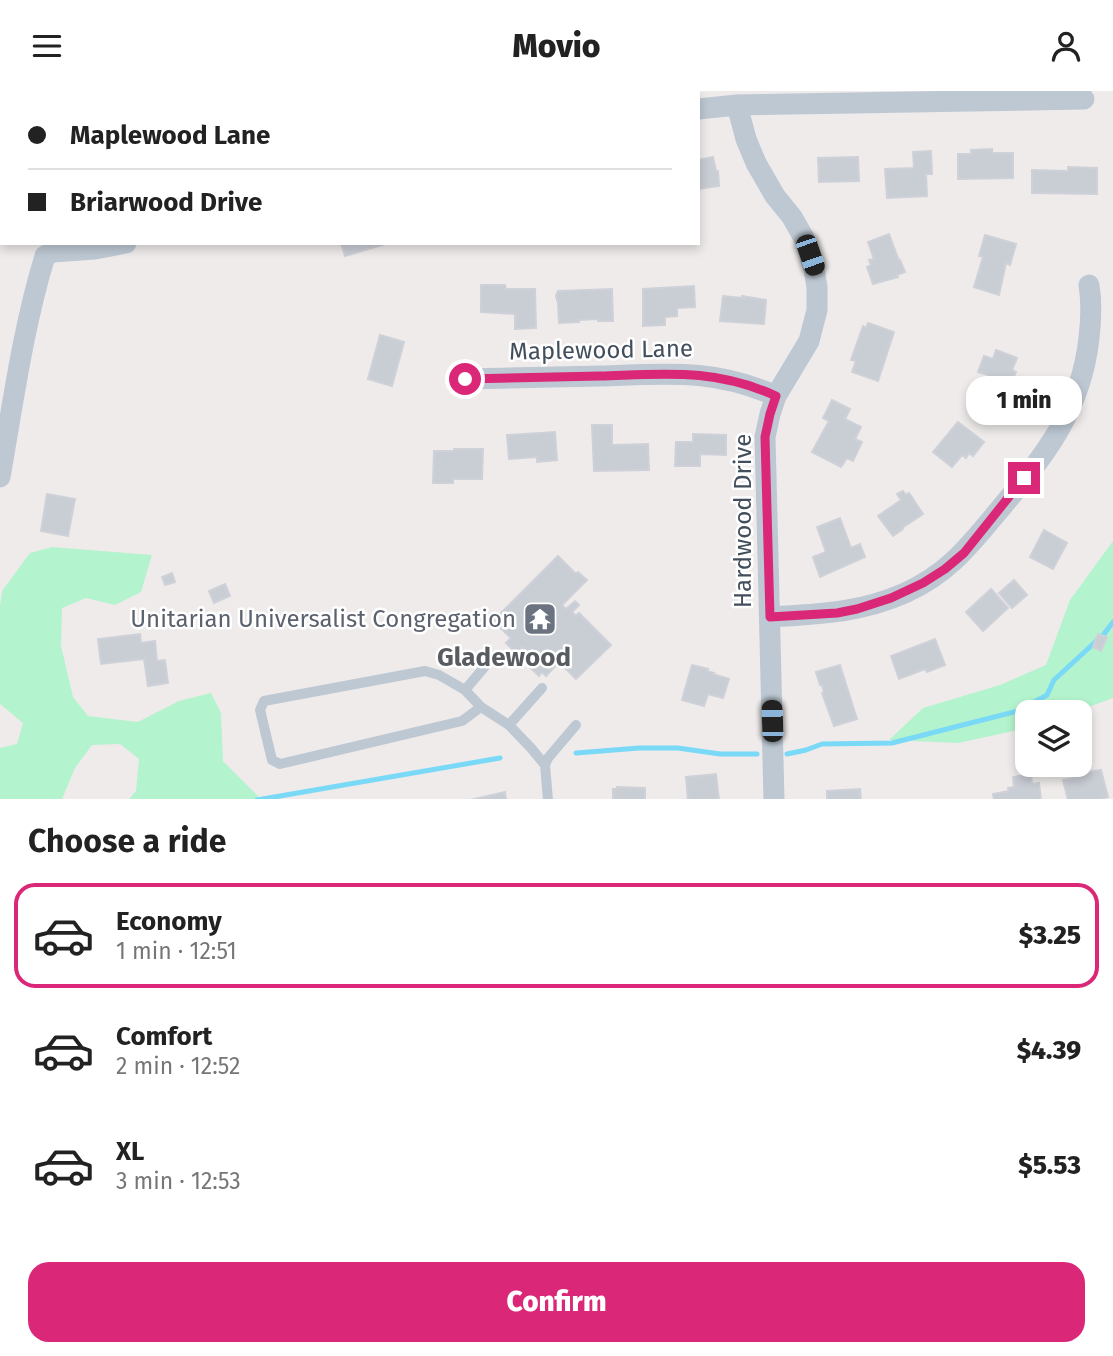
<!DOCTYPE html>
<meta charset="utf-8">
<style>
body{margin:0;font-family:"Fira Sans",sans-serif;background:#f2f2f2;color:#222;height:100vh;display:flex;flex-direction:column;font-size:26px;white-space:nowrap}
*{box-sizing:border-box;margin:0}
p{font-size:23px;color:#767676}
.icon{flex:none;width:38px;height:38px;fill:none;stroke:currentColor;stroke-width:2;stroke-linecap:round;stroke-linejoin:round}
.map{position:relative;height:708px;overflow:hidden}
.side{display:flex;flex-direction:column;background:#fff;flex:1}
.side>*{flex:none}
.guide{position:absolute;left:0px;top:0px;width:700px;height:154px;box-shadow:0 4px 10px #0003;display:grid;align-content:center;height:154px;padding:0 28px;background:#fff}
.fabs{position:absolute;left:1015px;top:609px;display:grid;gap:14px}
.fabs a{display:grid;place-items:center;width:77px;height:77px;border-radius:14px;background:#fff;box-shadow:0 4px 10px #0003;font-size:35px}
.end{position:absolute;width:32px;height:32px;margin:-16px;border:9px solid #db2777;background:#fff;box-shadow:0 0 0 4px #fff}
.from{border-radius:50%}
.bubble{position:absolute;height:49px;border-radius:21px;background:#fff;box-shadow:0 4px 10px #0003;font-size:23px;font-weight:800;line-height:49px;text-align:center}
.car{position:absolute;width:21px;height:42px;margin:-21px -10px;border-radius:9px;box-shadow:0 0 5px 2px #0007;background:linear-gradient(#222 24%,#8ab4d8 0 40%,#222 0 76%,#8ab4d8 0 86%,#222 0)}
.guide b{display:flex;align-items:center;gap:24px;height:66px;font-size:26px}
.guide b+b{border-top:2px solid #e0e0e0}
.guide i{width:18px;height:18px;background:#222}
ul{padding:0;list-style:none}
li{display:flex;align-items:center;gap:21px;height:105px;margin:0 14px 10px;padding:0 14px;border:4px solid transparent;border-radius:21px}
li div{flex:1}
li b{display:block;font-size:26px}
li em{font-style:normal;font-weight:800}
li.active{border-color:#db2777}
li>.icon{width:63px;height:63px;stroke-width:1.5}
h2{padding:0 28px;font-size:32px;line-height:84px}
.action{display:flex;gap:14px;margin-top:auto;padding:14px 28px}
.action a{flex:1;height:80px;border-radius:21px;background:#db2777;color:#fff;font-size:28px;font-weight:800;line-height:80px;text-align:center}
header{display:flex;justify-content:space-between;align-items:center;height:91px;padding:0 28px;background:#fff;font-size:32px;font-weight:800}
.map>svg:first-child{display:block}
.green{fill:#b3f3cd}
.lines{fill:none;stroke-linecap:round;stroke-linejoin:round}
.stream{stroke:#7ad9f6;stroke-width:5}
.building{fill:#c9cdd4;stroke:#cfd1d8;stroke-width:2}
.path{stroke:#67d5a2;stroke-width:3.5;stroke-dasharray:5 3.5;stroke-linecap:butt}
.service{stroke:#bdc8d3;stroke-width:10}
.minor{stroke:#bdc8d3;stroke-width:21}
.route{stroke:#db2777;stroke-width:9}
.labels{text-anchor:middle;dominant-baseline:central;stroke-width:5;stroke-linejoin:round;paint-order:stroke}
.street-label{font-size:24px;fill:#424e5b;stroke:#fff}
.worship-label{font-size:24px;fill:#5b616d;stroke:#fff;text-anchor:end}
.neighbourhood-label{font-size:26px;font-weight:bold;fill:#585c61;stroke:#fff}
</style>
<header><svg class="icon" aria-label="menu" viewBox="0 0 24 24"><path d="M4 6h16M4 12h16M4 18h16"/></svg>Movio<svg class="icon" aria-label="person" viewBox="0 0 24 24"><circle cx="12" cy="8" r="4"/><path d="M4 21q1-7 8-7t8 7"/></svg></header>
<div class="map">
<svg width="1113" height="709" viewBox="0 0 1113 709">
<rect width="100%" height="100%" fill="#efebeb"/>
<path class="green" d="M0,0H244L242,2H2V72H0Z
M1113,450V607L1075,621H1027V637L958,652L889,649L923,617L1000,594L1046,574L1070,509Z
M52,456L152,464L141,501L115,514L86,507L62,517L61,555L73,606L88,625L138,631L179,610L211,602L221,622L223,670L261,708H265H129L136,700L139,668L120,653L92,654L75,677L62,708H0V657L17,653L23,632L0,613V515L2,500L30,462Z"/>
<g class="lines">
<path class="stream" d="M39,2L53,0
M0,8H2
M576,662L639,657H678L720,663H757
M787,663L806,659L822,653L892,652L1018,620L1047,604L1054,589L1104,543L1113,531
M257,709L500,667"/>
</g>
<path class="building" d="M378,0H434L435,2H378Z
M992,58V62H1013V87L958,88V63H971V59Z
M931,60L932,83H926L927,105L887,107L885,78L914,77L913,61Z
M713,66L716,80H718L719,95L698,98V69Z
M858,66L859,90L819,91L818,67Z
M1068,76L1097,77V103L1032,102V79L1068,80Z
M889,143L899,170L900,169L905,181L897,184L898,186L873,193L867,176L871,174L869,169L874,168L868,151Z
M985,144L1016,153L1010,174L1006,172L999,204L974,196L983,166L979,165Z
M341,152H389L345,165Z
M481,194H505L506,198H535L536,237L515,238V223L481,221Z
M694,195L695,216L677,217V225L665,226V234L643,235V198Z
M612,198L613,230H598V228L579,229V231L559,232L558,212L556,205L558,200Z
M723,205L742,207V205L766,209L764,233L720,230Z
M868,232L894,241L878,290L852,281L856,270L851,269L863,235L866,237Z
M380,244L404,251L392,295L368,288Z
M996,259L1017,267L1012,279L1016,281L1013,288L1010,287L1006,300L985,293L988,284L978,281L984,265L993,268Z
M832,309L850,318L845,328L861,336L855,348L862,351L853,370L847,367L841,376L812,361L829,330L823,327Z
M958,331L984,351L973,365L969,362L966,367L962,364L952,376L933,361Z
M592,334H612V354L648,353L649,379L594,380Z
M555,341L557,369L537,371V366L509,368L507,344Z
M693,343L726,344V364L700,363V375H675L676,351H693Z
M454,358H483L482,388H453V392H433L434,360H454Z
M903,400L906,404L909,402L923,423L902,437L903,438L893,445L878,425L901,409L897,403Z
M47,403L75,408L68,445L41,440Z
M840,427L851,457L860,453L865,466L820,486L813,466L826,461L817,436Z
M1044,439L1067,452L1053,478L1030,466Z
M558,465L576,483L578,481L587,489L562,514L566,518L575,510L579,514L572,521L576,525L579,522L611,554L576,588L559,571L546,585L542,581L539,585L519,566L526,559L522,556L516,562L506,552L511,547L493,530Z
M172,482L175,491L165,494L162,486Z
M1014,489L1027,504L1012,517L999,502Z
M225,493L230,505L214,512L209,500Z
M991,498L1008,517L983,540L966,521Z
M140,543L141,552L155,550L157,570L165,569L168,592L148,595L144,568L101,573L98,548Z
M1098,543L1107,546L1101,560L1093,556Z
M935,548L945,574L927,581L925,578L899,588L891,565Z
M692,574L708,578L707,580L714,582L713,583L729,588L723,607L708,603L704,615L682,609Z
M840,574L857,628L834,635L822,602L824,601L822,594H820L816,581Z
M1101,679L1108,706L1098,709H1068L1063,689L1079,686L1082,684V682Z
M716,683L719,709H688L686,686Z
M1031,683L1032,693L1039,692L1041,709H994L993,703L1009,700L1008,697L1014,696L1013,686Z
M617,696L645,697V709H613V698H617Z
M860,698L861,709H827V700Z
M505,701L506,709H470Z"/>
<g class="lines">
<path class="path" d="M682,2L690,0"/>
<path class="service" d="M0,83L2,84
M465,599L492,567
M481,616L462,630L280,673L272,669L260,619L264,610L425,580L439,584L465,599L481,616L509,634L531,657L545,674L548,709
M509,634L542,597
M545,674L548,667L576,634"/>
<path class="minor" d="M737,14L746,48L756,72L775,105L792,126L805,149L814,178L817,196V219L809,250L776,305L770,323L765,346L774,709
M698,18L737,14L1084,8
M465,288C510,287 555,286 600,285C666,283 713,277 776,305
M0,386C13,312 23,237 45,165L53,161L95,158L126,152
M770,526C818,523 860,522 905,502C949,482 970,454 1000,418C1045,364 1081,320 1089,247C1091,230 1092,212 1089,194"/>
</g>
<g class="lines">
<path class="route" d="M465,288C510,287 555,286 600,285C666,283 714,277 776,305L770,323L765,346L770,526L837,522L857,518L891,507L923,492L945,478L964,462L1024,387"/>
</g>
<defs>
<symbol id="temple-square" viewBox="-11 -11 22 22"><rect x="-9" y="-9" width="18" height="18" rx="4" fill="#6b7280" stroke="#fff"/><path d="M0-6L5-2H3V0L6.5 2.5H4V6H1.5V3h-3V6H-4V2.5H-6.5L-3 0V-2H-5Z" fill="#fff"/></symbol>
</defs>
<g fill-rule="evenodd">
<use href="#temple-square" x="521" y="509" width="38" height="38"/>
</g>
<g class="labels">
<g class="street-label">
<text transform="translate(601 259) rotate(-1)">Maplewood Lane</text>
<text transform="translate(743 430) rotate(-90)">Hardwood Drive</text>
</g>
<g class="worship-label">
<text x="516" y="528">Unitarian Universalist Congregation</text>
</g>
<g class="neighbourhood-label">
<text x="504" y="566">Gladewood</text>
</g>
</g>
</svg>
<div class="fabs">
<a><svg class="icon" aria-label="layers" viewBox="0 0 24 24"><path d="M12 4l9 5-9 5-9-5zM3 14l9 5 9-5"/></svg></a>
</div>
<i class="end from" style="left:465px;top:288px"></i>
<i class="end" style="left:1024px;top:387px"></i>
<div class="bubble" style="left:966px;top:285px;width:116px">1 min</div>
<i class="car" style="left:810px;top:164px;rotate:161deg"></i>
<i class="car" style="left:772px;top:630px;rotate:358deg"></i>
<div class="guide">
<b><i class="from"></i>Maplewood Lane</b>
<b><i></i>Briarwood Drive</b>
</div>
</div>
<section class="side">
<h2>Choose a ride</h2>
<ul>
<li class="active"><svg class="icon" aria-label="car" viewBox="0 0 24 24"><path d="M5 17H2v-5l4-1 3-4h7l3 4 3 1v5h-3M9 17h6M6 11h13"/><circle cx="7" cy="17" r="2"/><circle cx="17" cy="17" r="2"/></svg><div><b>Economy</b><p>1 min · 12:51</p></div><em>$3.25</em></li>
<li><svg class="icon" aria-label="car" viewBox="0 0 24 24"><path d="M5 17H2v-5l4-1 3-4h7l3 4 3 1v5h-3M9 17h6M6 11h13"/><circle cx="7" cy="17" r="2"/><circle cx="17" cy="17" r="2"/></svg><div><b>Comfort</b><p>2 min · 12:52</p></div><em>$4.39</em></li>
<li><svg class="icon" aria-label="car" viewBox="0 0 24 24"><path d="M5 17H2v-5l4-1 3-4h7l3 4 3 1v5h-3M9 17h6M6 11h13"/><circle cx="7" cy="17" r="2"/><circle cx="17" cy="17" r="2"/></svg><div><b>XL</b><p>3 min · 12:53</p></div><em>$5.53</em></li>
</ul>
<div class="action"><a>Confirm</a></div>
</section>
